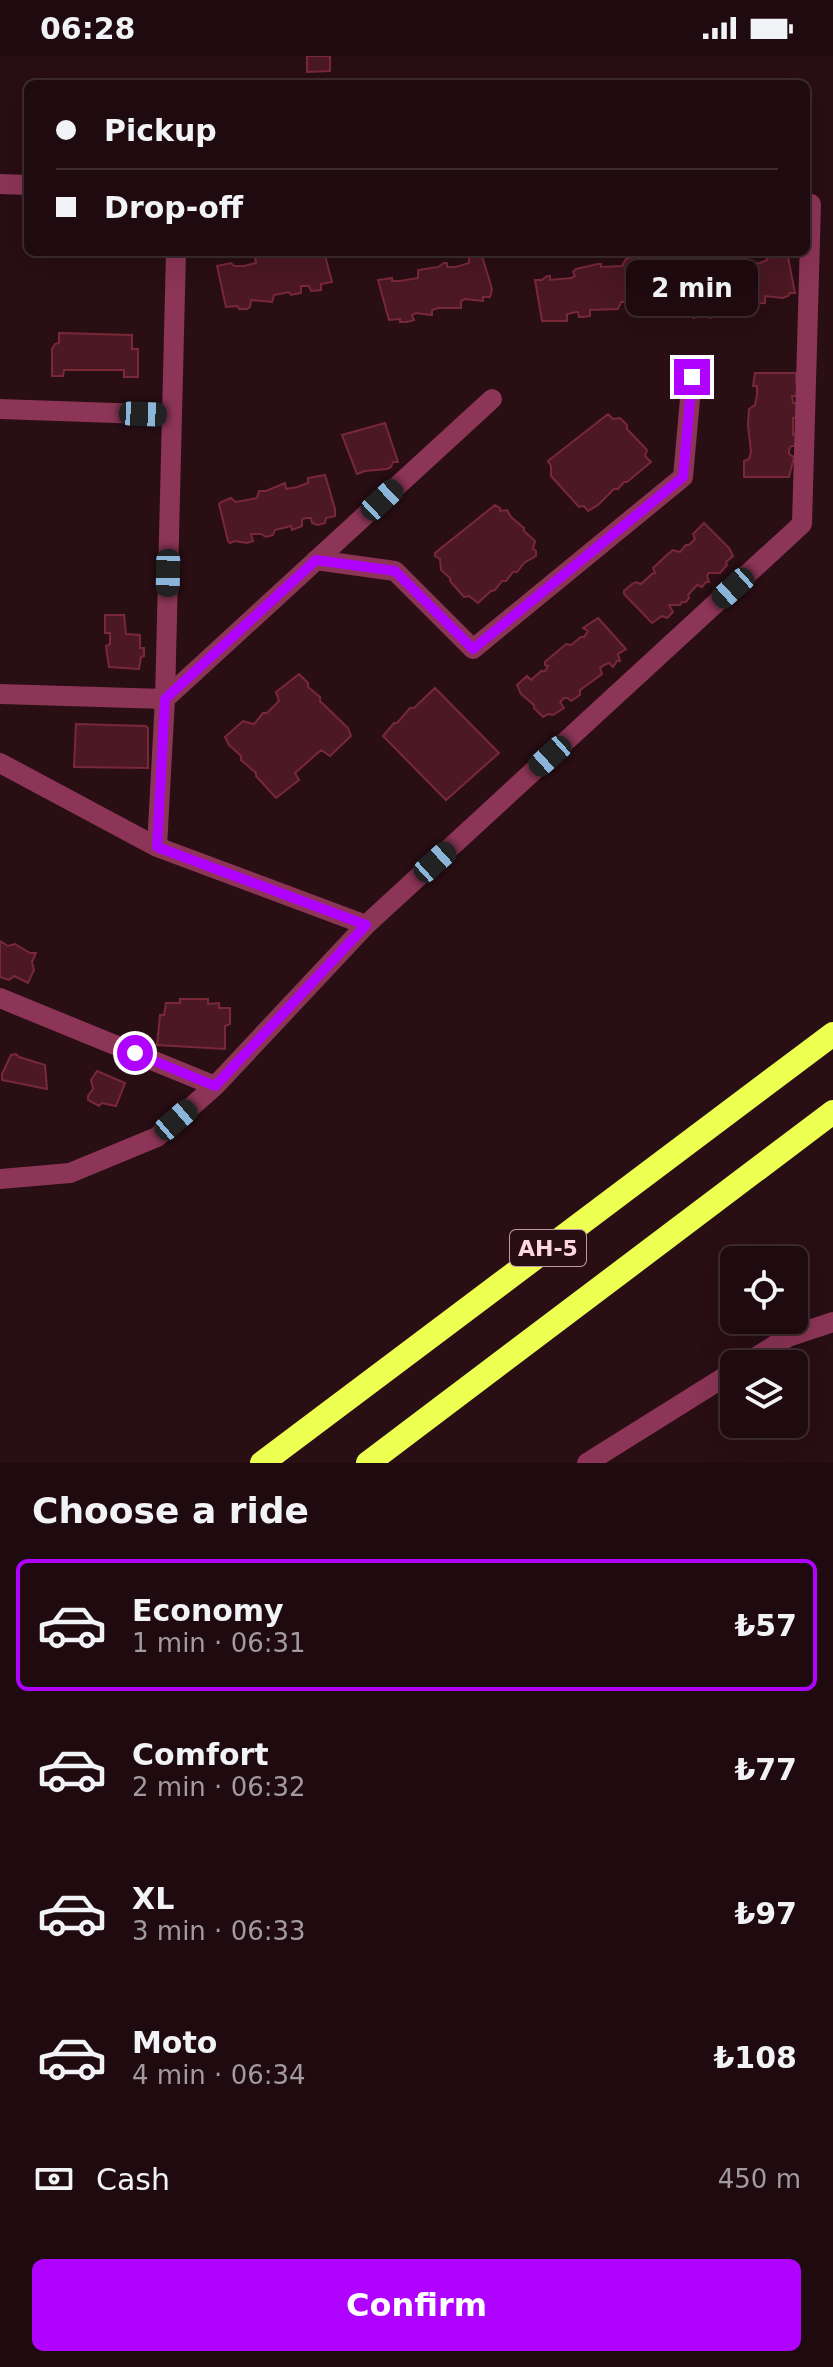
<!DOCTYPE html>
<meta charset="utf-8">
<style>
body{margin:0;font-family:"DejaVu Sans",sans-serif;background:#2c181d;color:#f1f3f6;height:100vh;display:flex;flex-direction:column;font-size:30px;white-space:nowrap}
*{box-sizing:border-box;margin:0}
p{font-size:26px;color:#a19a9e}
.icon{flex:none;width:44px;height:44px;fill:none;stroke:currentColor;stroke-width:2;stroke-linecap:round;stroke-linejoin:round}
.map{position:relative;height:1407px;overflow:hidden}
.side{display:flex;flex-direction:column;background:#1f0a0f;flex:1}
.side>*{flex:none}
.top-card{position:absolute;left:24px;top:24px;width:786px;height:176px;border-radius:12px;box-shadow:0 8px 32px #0002,0 0 0 2px #3c2b2f;display:grid;align-content:center;height:176px;padding:0 32px;background:#1f0a0f}
.fabs{position:absolute;left:720px;top:1190px;display:grid;gap:16px}
.fabs a{display:grid;place-items:center;width:88px;height:88px;border-radius:12px;background:#1f0a0f;box-shadow:0 8px 32px #0002,0 0 0 2px #3c2b2f;font-size:40px}
.end{position:absolute;width:36px;height:36px;margin:-18px;border:10px solid #af02ff;background:#fff;box-shadow:0 0 0 4px #fff}
.from{border-radius:50%}
.bubble{position:absolute;height:56px;border-radius:12px;background:#1f0a0f;box-shadow:0 8px 32px #0002,0 0 0 2px #3c2b2f;font-size:26px;font-weight:600;line-height:56px;text-align:center}
.car{position:absolute;width:24px;height:48px;margin:-24px -12px;border-radius:10px;box-shadow:0 0 6px 2px #0007;background:linear-gradient(#222 24%,#8ab4d8 0 40%,#222 0 76%,#8ab4d8 0 86%,#222 0)}
.top-card b{display:flex;align-items:center;gap:28px;height:76px;font-size:30px}
.top-card b+b{border-top:2px solid #3c2b2f}
.top-card i{width:20px;height:20px;background:#f1f3f6}
ul{padding:0;list-style:none}
li{display:flex;align-items:center;gap:24px;height:132px;margin:0 16px 12px;padding:0 16px;border:4px solid transparent;border-radius:12px}
li div{flex:1}
li b{display:block;font-size:30px}
li em{font-style:normal;font-weight:600}
li.current{border-color:#af02ff}
li>.icon{width:72px;height:72px;stroke-width:1.5}
h2{padding:0 32px;font-size:36px;line-height:96px}
.pay{display:flex;align-items:center;gap:20px;height:88px;padding:0 32px;font-size:30px}
.pay p{margin-inline-start:auto}
.button{display:flex;gap:16px;margin-top:auto;padding:16px 32px}
.button a{flex:1;height:92px;border-radius:12px;background:#af02ff;color:#fff;font-size:32px;font-weight:600;line-height:92px;text-align:center}
.status{display:flex;justify-content:space-between;align-items:center;height:56px;padding:0 40px;background:#1f0a0f;direction:ltr}
.status svg{height:22px;fill:currentColor}
.map>svg:first-child{display:block}
.building{fill:#4b1823;stroke:#79283a;stroke-width:2}
.lines{fill:none;stroke-linecap:round;stroke-linejoin:round}
.minor{stroke:#8c3556;stroke-width:20}
.highway{stroke:#edff51;stroke-width:24}
.route{stroke:#af02ff;stroke-width:10}
.labels{text-anchor:middle;dominant-baseline:central;stroke-width:7;stroke-linejoin:round;paint-order:stroke}
.shield{fill:#290e14;stroke:#bf9aa4;stroke-width:2}
.shield-label{font-size:22px;font-weight:bold;fill:#ffd6e2}
</style>
<div class="status"><b>06:28</b><svg viewBox="0 0 49 12"><path d="M0 12V9h3v3zM5 12V6h3v6zM10 12V3h3v9zM15 12V0h3v12zM26 1h20v11H26zM47 4h2v5h-2z"/></svg></div>
<div class="map">
<svg width="833" height="1407" viewBox="0 0 833 1407">
<rect width="100%" height="100%" fill="#290e14"/>
<path class="building" d="M307,0H330V15L307,16Z
M274,196L287,198L290,196H324L332,226L321,228V234L311,235L309,230H301V237L291,239L289,236L274,239L272,246L251,244L250,251L247,253H239L238,250L226,251L217,210L231,207L234,210H244L256,207L255,202L258,200Z
M787,196L795,237H790L788,240L783,242L765,240V247L738,249L732,256H726V253H716V260L710,262L705,260L693,262L691,260L682,221L691,217H716L720,210L744,206V204H748V208L760,207L767,204L769,197Z
M639,199L641,211L650,237L648,241L641,242L639,247L631,249L629,246H621L618,253L590,254V260L583,261H579L578,256H576L567,258V265H542L535,224H542L547,220H550V224L571,222L575,220L573,216L576,213L598,208H601V211L622,210L626,203Z
M473,200H482L492,233L490,241H483V245L465,243L461,245V252H438L432,254V259L416,257L412,259L414,264L407,266H400V263L389,264L378,224L392,222V225H400L418,222V214L438,211L444,207H447V211H456L469,207V202Z
M59,277L132,279V293H138V321H124V314H64L63,320H52V293L55,288L59,287Z
M755,317H796V326H799L800,340H792L793,347L798,348L796,362H793V379H796V390H791L789,394V398L794,401L789,421H744V405L749,403L751,396L748,369L749,353L755,349L757,339V330H753Z
M608,358L613,363L620,362L627,369V373L647,394L645,400L651,406L627,426H624L618,433H614L598,449L588,455L584,450L579,451L551,420V410L548,405Z
M385,367L398,406H393L391,411L387,413L365,415L357,418L342,379Z
M325,419L335,453V460L326,462L325,467L318,469L312,467L311,462H307L302,463V470L292,474L291,470L275,474L273,479L266,481L261,478H251L253,485L247,487L235,485L230,487L228,485L219,448L221,446L231,442L236,446L257,442L259,435H266L285,427L286,433L297,431L308,427V422Z
M495,449L500,452V455L507,454L511,461L524,472V475L535,485L533,493L536,495V500L524,507L517,516H513L506,525H502L495,534L491,535L478,547L469,540L464,541L450,525V522L441,514L440,503L435,500V497Z
M704,467L729,492L733,500L726,506L727,509L720,517H709L707,520L709,526H706L702,531L697,529L688,539L689,542L686,546H682L680,549H669L673,556L667,562L662,560L652,567L624,538V535L632,528L636,526L641,528L652,518L655,517L653,512L668,498L673,494L680,496L686,489H689L695,483L693,478Z
M105,559H124L126,578L140,579V592H144V600L141,601L139,613L109,611L106,590L110,588V577H105Z
M598,562L626,593L618,598L620,605H617L613,611L609,607L604,609L600,612L602,618L580,634V639L571,645L568,642H564L560,646L564,652L553,659L548,658L543,661L534,652V649L521,638L517,629L527,620L531,624L541,615H545L548,610L545,609V606L566,588L571,589L581,581H584L588,575L583,572Z
M299,618L308,627V631L320,641V645L348,672L351,680L330,700L321,694L295,717L299,724L276,742L256,720V717L241,704V700L229,689L225,681L243,665L254,668L263,657H267L279,645L276,636Z
M435,632L499,697L446,744L383,680L394,667H397L410,652H414Z
M76,668L146,670L148,672V712L74,711Z
M0,885L8,890L15,888L30,897H36L32,906L34,914L28,927L14,920L9,924L0,921Z
M180,943H208V948L219,947V952H230V968L225,970V993L157,989L160,959H164L166,947H180Z
M16,998L19,1001L45,1009L47,1033L2,1024V1018L11,999Z
M97,1015L125,1027L116,1050L102,1047L99,1050L88,1044V1040L93,1033L91,1024Z"/>
<g class="lines">
<path class="minor" d="M0,128L28,129
M0,353L172,359
M316,504L395,515L473,593L683,421L692,321
M0,638L165,643L492,343
M0,707L157,791L366,869L802,468L811,148H806
M157,791L165,643L176,196
M0,942L215,1030
M0,1123L70,1117L157,1081L215,1030L366,869
M745,1308L788,1281L833,1266
M587,1407L734,1315"/>
<path class="highway" d="M262,1407L833,978
M368,1407L833,1056"/>
</g>
<g class="lines">
<path class="route" d="M135,997L215,1030L366,869L157,791L165,643L316,504L395,515L473,593L683,421L692,321"/>
</g>
<g class="labels">
<rect class="shield" x="510" y="1174" width="76" height="36" rx="6"/>
<g class="shield-label">
<text x="548" y="1192">AH-5</text>
</g>
</g>
</svg>
<div class="fabs">
<a><svg class="icon" aria-label="locate" viewBox="0 0 24 24"><circle cx="12" cy="12" r="6"/><path d="M12 2v4M12 18v4M2 12h4M18 12h4"/></svg></a>
<a><svg class="icon" aria-label="layers" viewBox="0 0 24 24"><path d="M12 4l9 5-9 5-9-5zM3 14l9 5 9-5"/></svg></a>
</div>
<i class="end from" style="left:135px;top:997px"></i>
<i class="end" style="left:692px;top:321px"></i>
<div class="bubble" style="left:626px;top:204px;width:132px">2 min</div>
<i class="car" style="left:143px;top:358px;rotate:92deg"></i>
<i class="car" style="left:382px;top:444px;rotate:47deg"></i>
<i class="car" style="left:168px;top:517px;rotate:181deg"></i>
<i class="car" style="left:733px;top:532px;rotate:228deg"></i>
<i class="car" style="left:550px;top:700px;rotate:228deg"></i>
<i class="car" style="left:435px;top:806px;rotate:48deg"></i>
<i class="car" style="left:176px;top:1064px;rotate:49deg"></i>
<div class="top-card">
<b><i class="from"></i>Pickup</b>
<b><i></i>Drop-off</b>
</div>
</div>
<section class="side">
<h2>Choose a ride</h2>
<ul>
<li class="current"><svg class="icon" aria-label="car" viewBox="0 0 24 24"><path d="M5 17H2v-5l4-1 3-4h7l3 4 3 1v5h-3M9 17h6M6 11h13"/><circle cx="7" cy="17" r="2"/><circle cx="17" cy="17" r="2"/></svg><div><b>Economy</b><p>1 min · 06:31</p></div><em>₺57</em></li>
<li><svg class="icon" aria-label="car" viewBox="0 0 24 24"><path d="M5 17H2v-5l4-1 3-4h7l3 4 3 1v5h-3M9 17h6M6 11h13"/><circle cx="7" cy="17" r="2"/><circle cx="17" cy="17" r="2"/></svg><div><b>Comfort</b><p>2 min · 06:32</p></div><em>₺77</em></li>
<li><svg class="icon" aria-label="car" viewBox="0 0 24 24"><path d="M5 17H2v-5l4-1 3-4h7l3 4 3 1v5h-3M9 17h6M6 11h13"/><circle cx="7" cy="17" r="2"/><circle cx="17" cy="17" r="2"/></svg><div><b>XL</b><p>3 min · 06:33</p></div><em>₺97</em></li>
<li><svg class="icon" aria-label="car" viewBox="0 0 24 24"><path d="M5 17H2v-5l4-1 3-4h7l3 4 3 1v5h-3M9 17h6M6 11h13"/><circle cx="7" cy="17" r="2"/><circle cx="17" cy="17" r="2"/></svg><div><b>Moto</b><p>4 min · 06:34</p></div><em>₺108</em></li>
</ul>
<div class="pay"><svg class="icon" aria-label="cash" viewBox="0 0 24 24"><path d="M3 7h18v10H3z"/><circle cx="12" cy="12" r="2"/></svg>Cash<p>450 m</p></div>
<div class="button"><a>Confirm</a></div>
</section>
